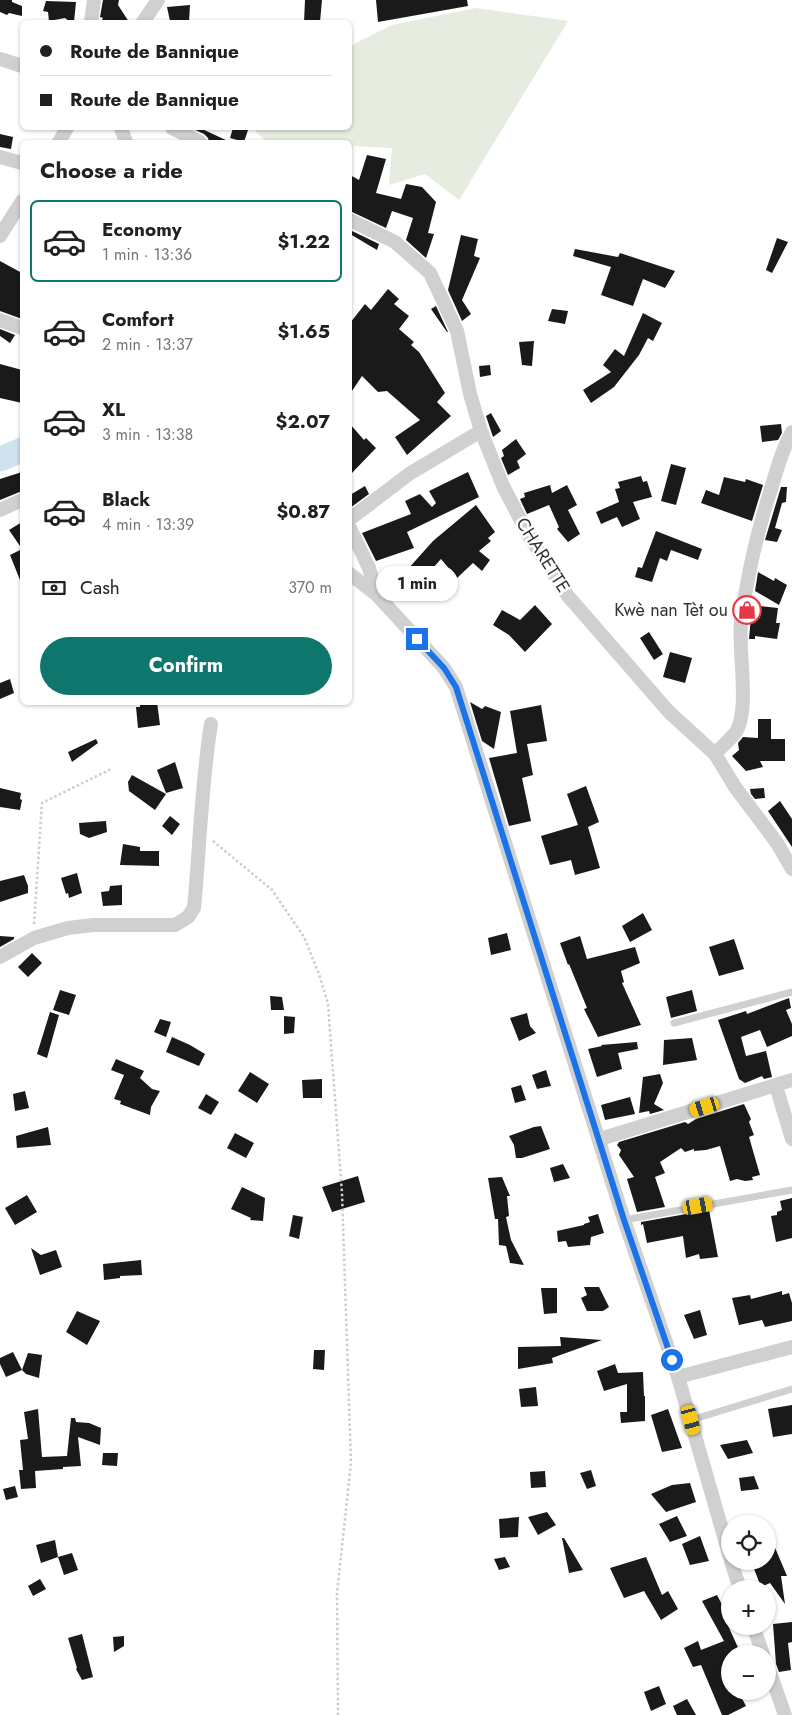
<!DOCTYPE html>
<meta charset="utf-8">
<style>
body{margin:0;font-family:Jost,sans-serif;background:#f2f2f2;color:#202124;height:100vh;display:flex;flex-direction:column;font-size:19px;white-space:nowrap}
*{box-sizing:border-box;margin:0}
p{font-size:16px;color:#757577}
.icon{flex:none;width:28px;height:28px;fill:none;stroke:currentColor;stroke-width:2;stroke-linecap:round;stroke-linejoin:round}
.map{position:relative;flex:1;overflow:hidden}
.details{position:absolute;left:20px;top:140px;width:332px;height:565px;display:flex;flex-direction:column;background:#fff;border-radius:8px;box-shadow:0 1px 4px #0004}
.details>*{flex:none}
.guide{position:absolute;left:20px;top:20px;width:332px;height:110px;border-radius:8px;box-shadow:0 1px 4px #0004;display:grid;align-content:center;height:110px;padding:0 20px;background:#fff}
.buttons{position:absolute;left:721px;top:1515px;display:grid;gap:10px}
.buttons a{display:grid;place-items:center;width:55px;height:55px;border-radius:50%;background:#fff;box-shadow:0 1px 4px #0004;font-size:25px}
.end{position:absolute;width:22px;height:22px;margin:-11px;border:6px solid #1a73e8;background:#fff;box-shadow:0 0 0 2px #fff}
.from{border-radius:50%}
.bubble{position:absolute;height:35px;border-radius:18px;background:#fff;box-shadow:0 1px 4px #0004;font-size:16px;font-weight:700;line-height:35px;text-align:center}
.car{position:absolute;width:15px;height:30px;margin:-15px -8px;border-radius:6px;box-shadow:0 0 4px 1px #0007;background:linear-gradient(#f5c518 24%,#345 0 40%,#f5c518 0 76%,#345 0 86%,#f5c518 0)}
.guide b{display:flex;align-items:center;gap:18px;height:48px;font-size:19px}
.guide b+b{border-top:1px solid #e0e0e0}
.guide i{width:12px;height:12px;background:#202124}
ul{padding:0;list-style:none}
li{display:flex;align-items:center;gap:15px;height:82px;margin:0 10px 8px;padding:0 10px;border:2px solid transparent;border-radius:8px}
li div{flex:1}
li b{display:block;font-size:19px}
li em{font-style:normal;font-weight:700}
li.active{border-color:#0f766e}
li>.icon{width:45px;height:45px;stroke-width:1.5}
h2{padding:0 20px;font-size:22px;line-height:60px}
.pay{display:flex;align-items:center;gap:12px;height:55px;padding:0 20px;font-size:19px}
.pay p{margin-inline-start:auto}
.primary-button{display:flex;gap:10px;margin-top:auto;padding:10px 20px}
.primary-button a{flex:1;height:58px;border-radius:30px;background:#0f766e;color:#fff;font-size:20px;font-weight:700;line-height:58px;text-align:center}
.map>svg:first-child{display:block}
.green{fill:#e6ecdf}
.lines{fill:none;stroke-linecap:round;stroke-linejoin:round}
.river{stroke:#cfe2ee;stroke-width:25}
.building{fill:#1a1a1a}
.path{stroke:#cdcdcd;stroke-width:2.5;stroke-dasharray:2.5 2.5;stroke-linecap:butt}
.service{stroke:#d0d0d0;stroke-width:7}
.minor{stroke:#d0d0d0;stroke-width:14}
.route{stroke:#1a73e8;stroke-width:6}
.labels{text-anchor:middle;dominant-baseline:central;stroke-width:5;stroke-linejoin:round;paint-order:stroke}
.street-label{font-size:18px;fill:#333;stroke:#fff}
.poi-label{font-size:18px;fill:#333;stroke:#fff;text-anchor:end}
</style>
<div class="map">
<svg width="792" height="1715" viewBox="0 0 792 1715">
<rect width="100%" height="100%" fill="#fff"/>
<path class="green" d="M476,8L568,21L459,200L425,174L389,185L392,148L353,146L350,165V142H266L253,128H350V46L392,25Z"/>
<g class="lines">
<path class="river" d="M0,459L22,450"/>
</g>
<path class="building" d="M0,0H12V2L22,6V16L9,13L7,15L0,12Z
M103,0H119L118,5L129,22H101L103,18L100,17Z
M305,0H322L320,22H304Z
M376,0H467L468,6L378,22Z
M46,1L76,2L74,22H70L65,18L49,21L48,12L43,11Z
M190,5L189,22L170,21L167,7Z
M191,128H200L230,142H209L208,138L204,134Z
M233,128L248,130L244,142L230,138Z
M0,134L13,137L11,149L0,147Z
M367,155L386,159L376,193L401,199L406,184L422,187L436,202L428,233L434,234L426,258L406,240L413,218L392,211L386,228L350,211V175L359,180Z
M350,230L379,244L377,250L350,234Z
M461,235L478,239L474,256L480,258L462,300L471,314L462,321L448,290Z
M777,238L788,242L772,273L766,270Z
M575,249L618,257L620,253L675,271L665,288L643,279L633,306L601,295L611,267L573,256Z
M0,261L22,273V319L0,311Z
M388,289L399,299L394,304L409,316L399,329L414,342L411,345L419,352L445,393L437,402L451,416L407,455L395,437L420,420L387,391L378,392L362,376L350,394V323L365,304L371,310Z
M436,306L448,332H447L431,309Z
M552,309L568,311L565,324L548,321Z
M643,313L662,323L653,341L648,338L639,355L614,387L591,403L583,390L611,372L603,365L615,349L624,356Z
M0,329L15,335L10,343L0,336Z
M534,341L532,366L522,365L519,342Z
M0,364L22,370V403L0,398Z
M490,365L491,375L480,377L479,366Z
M491,413L501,431L493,437L486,416Z
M350,424L364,440L366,438L376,448L350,475Z
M781,424L782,433L778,440L762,442L760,426Z
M516,439L526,454L517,461L520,468L508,475L501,458L504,456L502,450Z
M671,464L686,468L676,505L661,501Z
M22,472V491L0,500V479Z
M468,472L479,497L407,532L414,548L376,561L362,533L411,514L405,501L420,494L432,507L436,503L429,491Z
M641,476L643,482L647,481L652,497L633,502L640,519L622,527L617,517L601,524L596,512L619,502L615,489L620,488L618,482Z
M724,477L745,482L746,479L763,485L752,521L701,503L706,490L719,495Z
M550,485L552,493L567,485L577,505L568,510L580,534L568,542L557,529L559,527L549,505L527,514L520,499L525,497L524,493Z
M365,486L369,494L350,508V495Z
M781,487H787L786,502L782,503L775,528L782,530L777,542L765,540Z
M476,505L495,532L488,538L491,541L479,551L490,560L482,571L473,563L457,578L441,559L412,591L399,579L433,541Z
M22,522V585L10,555L22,549L9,530Z
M656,531L702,549L698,560L671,550L667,561L660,558L652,582L635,577L638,567L642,568Z
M758,572L774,581L775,578L787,585L779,605L755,591Z
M535,605L552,624L525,652L509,635L493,625L502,610L520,620Z
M752,605L778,608L776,623H780L777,639L755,636V639H749Z
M649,632L663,654L654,660L640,638Z
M670,652L692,658L685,683L663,677Z
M10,679L14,693L0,699V683Z
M140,702H157L160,725L138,728L136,707H140Z
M470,702L482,709L485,706L501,712L494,749L482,741Z
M541,705L547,741L527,744L533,775L522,778L531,821L509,826L489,758L517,753L510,711Z
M758,719H771V739H785V761H760L763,767L746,771L732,756L739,750L738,743L743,737L758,738Z
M96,739L98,743L72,762L68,752Z
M175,762L183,788L166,793L157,770Z
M132,775L166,794L155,810L129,791L128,782Z
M586,786L599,822L588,827L600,868L575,875L571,860L550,865L541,836L578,825L567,794Z
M0,788L21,793L20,799L22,800L20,810L0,807Z
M764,788L765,798L755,799L751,794L750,789Z
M780,801L792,819V847L768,811Z
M170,816L180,824L172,835L162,826Z
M106,821L107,832L89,838L80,834L79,823Z
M123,844L140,847V851H159V866L120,865Z
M77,873L82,893L69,898L68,893L66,894L61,878Z
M24,875L28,886V893L0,902V881Z
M122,885V905L103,906L101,892L109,891L110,886Z
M643,913L652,930L630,942L622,926Z
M507,933L511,950L491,955L488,938Z
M0,936L14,937V939L0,947Z
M580,936L587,959L635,947L640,963L621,971L624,982L622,983L641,1025L598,1037L584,1009L587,1008L569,964L568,965L560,943Z
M734,939L744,969L719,976L709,947Z
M32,953L42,963L28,977L18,967Z
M60,990L76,995L69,1015L53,1010Z
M692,990L697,1011L671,1018L666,997Z
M270,996L282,997L284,1010H271Z
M789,998L791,1008L786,1010L792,1024V1036L767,1047L760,1030L741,1037L746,1056L766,1051L772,1077L764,1079L762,1076L745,1083L739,1079L718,1020L746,1011L747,1014Z
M50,1012L59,1015L47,1058L37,1054Z
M527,1013L530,1026L536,1033L519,1041L510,1018Z
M284,1016L295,1017L294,1033L284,1034Z
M160,1019L171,1022L166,1037L154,1032Z
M172,1037L190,1045L205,1054L199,1066L166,1052Z
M692,1038L697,1060L663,1065L664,1040Z
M637,1042L638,1049L618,1053L622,1069L597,1077L588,1049L602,1046L601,1045Z
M116,1059L144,1071L140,1078L152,1089L160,1091L151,1107L150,1115L120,1104L121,1101L114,1099L124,1075L111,1070Z
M546,1070L551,1086L537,1089L532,1075Z
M250,1072L269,1084L257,1103L238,1091Z
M660,1074L663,1083L654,1104L664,1110L650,1114L649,1111L639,1113L643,1077Z
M322,1079V1098H303L302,1080Z
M521,1085L526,1100L515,1103L511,1088Z
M25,1091L29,1108L15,1111L13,1094Z
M206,1094L219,1102L211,1115L198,1108Z
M630,1097L635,1114L605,1120L601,1105Z
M744,1104L751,1119L749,1122L754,1135L749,1137L760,1175L752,1177L753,1180L745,1181L737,1179L730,1181L720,1146L706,1150L694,1151V1149L685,1152L681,1148L660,1162L665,1173L655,1177L665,1207L637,1212L627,1179L634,1177L619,1155L621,1150L617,1145L619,1142L685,1122L688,1124L696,1119Z
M541,1126L550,1149L522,1158H516L514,1145L509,1136L534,1127Z
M48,1127L51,1145L17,1148L16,1136Z
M235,1133L254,1143L246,1158L227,1148Z
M563,1164L570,1178L554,1182L550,1168Z
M358,1176L365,1202L332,1212L322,1187Z
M502,1177L510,1196H507L509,1216L506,1217L511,1240L524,1265L510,1263L506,1246L499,1245L498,1219H495L488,1178Z
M242,1187L265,1198L263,1221L250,1220L251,1218L231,1209Z
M27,1195L37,1212L15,1225L5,1208Z
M792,1198V1238L776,1242L771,1216L777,1215V1212L782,1210L780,1201Z
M709,1210L718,1257L700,1259L699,1254L686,1258L683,1236L647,1243L643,1224L641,1225V1222Z
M598,1214L604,1233L591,1237L590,1245L568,1247L566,1241L558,1242L557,1231L584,1225V1224L590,1222L588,1217Z
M293,1215L303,1217L299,1239L289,1236Z
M31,1248L41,1255L56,1250L62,1267L40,1275Z
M141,1260L142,1275L120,1276V1278L104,1280L103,1264Z
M584,1287H599L609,1307L603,1311H587L581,1298L587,1295Z
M541,1288H557V1313L544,1314Z
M782,1291V1295L789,1293L792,1303V1321L765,1327L762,1320L739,1325L732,1298L750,1295L751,1299Z
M700,1310L707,1335L694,1339L684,1315Z
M77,1311L100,1321L87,1345L66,1332Z
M560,1337L602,1340L552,1358L553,1363L518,1369V1347L561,1346Z
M314,1350H325L324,1370L313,1369Z
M13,1352L22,1370L6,1377L0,1364V1358Z
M28,1353L42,1355L39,1378L26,1374L22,1370Z
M615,1364L618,1373L643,1372L644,1396H645V1421L621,1423L620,1412H627V1384L604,1391L597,1371Z
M536,1387L538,1406L521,1407L519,1389Z
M792,1405V1434L773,1437L768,1409Z
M38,1409L42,1457L67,1456L71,1418H75L76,1422L89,1423L101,1428L100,1445L78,1437L81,1466L63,1467V1469L35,1471L36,1488L21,1489L19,1470H23L20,1440L28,1439L24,1412Z
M668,1409L682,1448L662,1452L651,1415Z
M747,1440L753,1453L728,1459L720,1445Z
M103,1453H118L117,1466L102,1465Z
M591,1470L596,1486L587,1489L580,1473Z
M545,1471L546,1487L531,1488L530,1472Z
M754,1476L759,1489L741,1491L739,1478Z
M690,1483L696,1502L666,1512L651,1494L672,1485Z
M15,1486L18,1497L6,1500L3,1489Z
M547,1512L556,1525L538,1535L528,1517Z
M677,1516L687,1536L670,1542L659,1524Z
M519,1517L518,1537L500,1538L499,1519Z
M768,1531L787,1576H781L785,1604L770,1583L761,1587L751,1561H768Z
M700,1536L709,1561L690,1565L682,1544Z
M562,1538H564L583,1570L569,1573Z
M55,1540L58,1557L41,1563L36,1545Z
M72,1553L78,1570L64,1575L58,1557Z
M505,1557L510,1567L499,1570L494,1559Z
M646,1557L662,1595L668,1591L678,1609L661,1620L644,1591L624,1598L610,1568Z
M40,1579L46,1589L33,1596L28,1586Z
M717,1595L729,1618L725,1619L741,1654H730V1666L725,1667L730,1680V1691H738L746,1706L728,1715H722L701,1665L693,1667L684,1648L698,1641L701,1650L724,1641L702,1601Z
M792,1622V1642L788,1643L791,1670L779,1672L776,1664L773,1624Z
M82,1634L93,1677L82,1680L76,1669L77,1668L68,1638Z
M124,1636V1646L114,1652L113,1637Z
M659,1686L666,1704L651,1711L644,1692Z
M687,1699L696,1715H677L673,1706Z"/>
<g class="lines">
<path class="path" d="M213,841L272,890L304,937L319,974L328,1004L342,1193L351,1463L337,1593L338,1715
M34,924L42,803L111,769"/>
<path class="service" d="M674,1023L792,992
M624,1220L792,1190
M691,1420L792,1389"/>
<path class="minor" d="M91,22L94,0
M143,22L158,0
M0,59L22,66
M121,128L126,142
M172,128L200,142
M59,142L67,128
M0,157L22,163
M350,220L395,242L430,273L457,331L470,394L481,431L503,486L529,536L568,596L669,712L715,754L735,787L777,843L792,869
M0,236L22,201
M0,320L22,328
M0,510L22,500
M350,519L409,474L481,431
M350,528L369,568L377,595L444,668L456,687L624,1220L678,1377L730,1557
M350,574L377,595
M715,754C721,747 730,740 736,732C750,710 738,650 741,622C747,577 757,532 771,489C777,469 782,450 792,432
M0,957L34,938L68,928L93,925H175L188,917L194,908C200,847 201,785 211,724
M776,1086L792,1139
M600,1139L792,1080
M678,1377L792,1347
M731,1561L740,1589
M753,1626L763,1654
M768,1667L785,1715"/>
</g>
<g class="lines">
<path class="route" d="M417,639L444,668L456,687L624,1220L672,1360"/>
</g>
<defs>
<symbol id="shop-ring" viewBox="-11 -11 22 22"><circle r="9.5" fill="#fff" stroke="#e63946" stroke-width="1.5"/><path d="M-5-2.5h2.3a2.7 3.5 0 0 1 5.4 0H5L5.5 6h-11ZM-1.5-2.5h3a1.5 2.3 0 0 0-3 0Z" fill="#e63946"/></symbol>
</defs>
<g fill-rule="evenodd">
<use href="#shop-ring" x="731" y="594" width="32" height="32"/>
</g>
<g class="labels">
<g class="street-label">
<text transform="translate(543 555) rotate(58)">CHARETTE</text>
</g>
<g class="poi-label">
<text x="728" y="610">Kwè nan Tèt ou</text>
</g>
</g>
</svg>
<div class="buttons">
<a><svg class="icon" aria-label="locate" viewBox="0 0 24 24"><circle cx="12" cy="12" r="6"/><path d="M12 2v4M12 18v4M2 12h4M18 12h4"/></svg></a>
<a>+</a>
<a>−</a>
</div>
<i class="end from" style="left:672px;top:1360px"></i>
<i class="end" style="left:417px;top:639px"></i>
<div class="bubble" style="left:376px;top:566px;width:82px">1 min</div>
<i class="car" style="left:705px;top:1107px;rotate:253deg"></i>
<i class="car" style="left:698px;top:1206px;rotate:80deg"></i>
<i class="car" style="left:691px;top:1420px;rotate:165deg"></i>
<div class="guide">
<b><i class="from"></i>Route de Bannique</b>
<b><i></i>Route de Bannique</b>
</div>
<section class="details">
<h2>Choose a ride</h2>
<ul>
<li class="active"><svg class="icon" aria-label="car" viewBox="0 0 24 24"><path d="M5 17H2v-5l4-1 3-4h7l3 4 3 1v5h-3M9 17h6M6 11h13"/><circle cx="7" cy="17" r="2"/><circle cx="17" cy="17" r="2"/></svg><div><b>Economy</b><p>1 min · 13:36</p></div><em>$1.22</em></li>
<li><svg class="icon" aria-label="car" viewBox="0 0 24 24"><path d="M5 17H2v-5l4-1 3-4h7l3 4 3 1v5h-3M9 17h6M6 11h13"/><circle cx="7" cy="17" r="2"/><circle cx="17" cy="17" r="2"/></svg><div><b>Comfort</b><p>2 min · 13:37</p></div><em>$1.65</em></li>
<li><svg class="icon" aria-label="car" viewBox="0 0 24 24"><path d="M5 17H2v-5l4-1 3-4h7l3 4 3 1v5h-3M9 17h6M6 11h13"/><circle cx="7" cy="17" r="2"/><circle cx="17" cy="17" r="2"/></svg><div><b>XL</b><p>3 min · 13:38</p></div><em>$2.07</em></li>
<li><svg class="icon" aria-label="car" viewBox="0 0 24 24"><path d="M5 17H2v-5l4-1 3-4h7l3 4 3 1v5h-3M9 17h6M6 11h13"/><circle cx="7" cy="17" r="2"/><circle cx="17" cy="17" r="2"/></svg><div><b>Black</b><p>4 min · 13:39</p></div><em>$0.87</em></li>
</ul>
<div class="pay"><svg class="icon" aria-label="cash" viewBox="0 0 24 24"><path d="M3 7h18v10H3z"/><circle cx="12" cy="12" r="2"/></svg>Cash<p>370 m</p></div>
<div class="primary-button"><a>Confirm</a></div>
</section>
</div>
